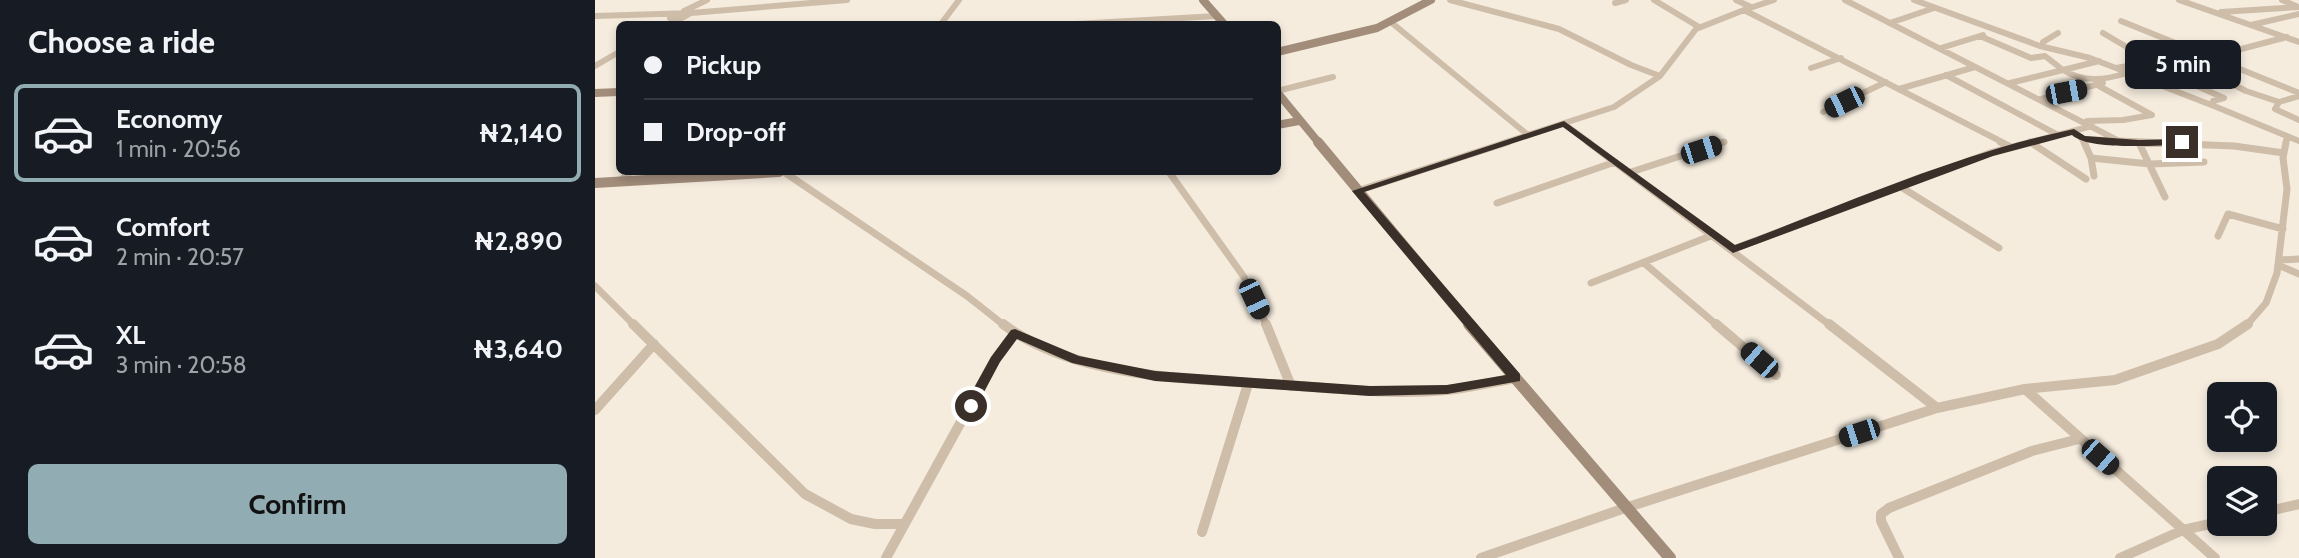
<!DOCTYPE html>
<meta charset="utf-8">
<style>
body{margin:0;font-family:Cabin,sans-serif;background:#20242c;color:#f1f3f6;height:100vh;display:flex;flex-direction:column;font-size:26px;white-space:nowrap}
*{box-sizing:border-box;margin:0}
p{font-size:23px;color:#9ea1a6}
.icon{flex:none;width:38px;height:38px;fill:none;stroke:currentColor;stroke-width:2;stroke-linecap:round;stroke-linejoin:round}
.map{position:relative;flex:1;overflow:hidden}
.drawer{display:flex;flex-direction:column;background:#171b24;width:595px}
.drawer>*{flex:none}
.guide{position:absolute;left:21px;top:21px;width:665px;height:154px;border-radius:10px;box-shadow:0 4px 10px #0003;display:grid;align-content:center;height:154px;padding:0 28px;background:#171b24}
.tools{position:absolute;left:1612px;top:382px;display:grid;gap:14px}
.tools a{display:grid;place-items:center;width:70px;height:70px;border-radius:10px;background:#171b24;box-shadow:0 4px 10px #0003;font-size:35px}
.end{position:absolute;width:32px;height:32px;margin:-16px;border:9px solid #3b3029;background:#fff;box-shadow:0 0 0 4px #fff}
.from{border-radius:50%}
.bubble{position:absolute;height:49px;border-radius:10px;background:#171b24;box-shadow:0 4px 10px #0003;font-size:23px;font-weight:700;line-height:49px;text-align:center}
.car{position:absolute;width:21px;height:42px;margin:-21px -10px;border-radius:9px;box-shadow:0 0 5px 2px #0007;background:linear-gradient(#222 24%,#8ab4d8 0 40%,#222 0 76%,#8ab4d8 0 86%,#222 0)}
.guide b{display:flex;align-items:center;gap:24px;height:66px;font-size:26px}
.guide b+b{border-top:2px solid #363941}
.guide i{width:18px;height:18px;background:#f1f3f6}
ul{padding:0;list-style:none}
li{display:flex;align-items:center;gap:21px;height:98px;margin:0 14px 10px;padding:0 14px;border:4px solid transparent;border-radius:10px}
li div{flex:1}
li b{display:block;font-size:26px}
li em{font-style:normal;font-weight:700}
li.active{border-color:#91acb2}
li>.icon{width:63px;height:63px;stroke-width:1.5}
h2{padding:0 28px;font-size:32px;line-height:84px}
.action{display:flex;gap:14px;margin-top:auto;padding:14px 28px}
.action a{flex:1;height:80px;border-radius:10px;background:#91acb2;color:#111;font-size:28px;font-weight:700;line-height:80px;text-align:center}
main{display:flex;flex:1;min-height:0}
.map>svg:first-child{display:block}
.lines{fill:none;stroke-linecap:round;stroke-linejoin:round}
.street-far2{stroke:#cebda9;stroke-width:6}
.street-far1{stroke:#cebda9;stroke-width:7}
.street{stroke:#cebda9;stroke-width:10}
.secondary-far2{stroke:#a28c7a;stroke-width:8}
.secondary-far1{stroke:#a28c7a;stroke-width:10}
.secondary{stroke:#a28c7a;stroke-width:12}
.route{fill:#3b3029}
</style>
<main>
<section class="drawer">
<h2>Choose a ride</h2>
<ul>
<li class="active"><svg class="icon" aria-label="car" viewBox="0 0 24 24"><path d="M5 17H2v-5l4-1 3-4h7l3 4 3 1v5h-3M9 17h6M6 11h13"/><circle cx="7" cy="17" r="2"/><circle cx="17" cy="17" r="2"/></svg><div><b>Economy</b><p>1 min · 20:56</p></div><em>₦2,140</em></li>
<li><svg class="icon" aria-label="car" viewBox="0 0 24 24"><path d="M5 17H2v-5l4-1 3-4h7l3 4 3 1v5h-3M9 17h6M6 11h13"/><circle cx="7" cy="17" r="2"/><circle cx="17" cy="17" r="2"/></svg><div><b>Comfort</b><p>2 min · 20:57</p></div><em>₦2,890</em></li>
<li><svg class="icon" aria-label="car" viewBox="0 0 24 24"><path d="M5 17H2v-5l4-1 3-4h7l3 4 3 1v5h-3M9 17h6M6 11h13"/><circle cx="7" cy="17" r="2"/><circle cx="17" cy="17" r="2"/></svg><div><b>XL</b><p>3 min · 20:58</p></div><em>₦3,640</em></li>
</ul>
<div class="action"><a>Confirm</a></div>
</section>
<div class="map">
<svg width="1704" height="558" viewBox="0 0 1704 558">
<rect width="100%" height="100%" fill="#f5ecde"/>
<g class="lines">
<path class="street-far2" d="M855,0L964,29L1036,65L1065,76
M1059,0L1104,27
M1141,0L1156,7
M1250,0L1526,142
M1319,0L1445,46L1495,58L1619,106
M1584,0L1704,42
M1687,0L1701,6
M1020,3L1031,0
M1149,10L1179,0
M89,11L112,0
M1626,12L1704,7
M96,13L252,0
M0,16L96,13L87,18H75L81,14
M1526,21L1704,93
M797,23L933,135
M1295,23L1339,8
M346,24L364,0
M481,24L621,16
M1656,25L1704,14
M1508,33L1557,62
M1385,36L1436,58L1450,56L1468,70L1415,83
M1448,46V42L1463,33
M1346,48L1388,35
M1550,63L1629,98L1618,101L1619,106L1704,141
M0,66L24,52
M1638,67L1614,72L1651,91L1684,102
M1216,68L1246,58
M1521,68L1557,62L1608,59L1692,37
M1468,70C1489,83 1510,80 1532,73
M1468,70L1504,61
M1351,75L1463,135
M1304,89L1380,67
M682,91L738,77
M1704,96L1684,102L1680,109L1704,120
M1446,99L1508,83
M1228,112L1291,82
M1492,121L1528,120L1557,115L1504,86
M969,124L995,143
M1487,138L1489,143
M1487,139L1586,143
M908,143L1019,107L1065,76L1101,29L1149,10L1409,143
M1125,143L1129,142
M1432,143L1497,126
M1691,143L1692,136"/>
<path class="street-far1" d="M993,142L1236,326
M1405,142L1416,147
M1435,142L1491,179
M1489,142L1496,158L1499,176
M1536,142L1639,146L1689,153
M1544,143L1570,197
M1496,158L1555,164L1609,162
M189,172L372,296L410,326
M574,172L649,277L672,326
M1036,172L1129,142
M25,181L35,172
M1306,187L1404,248
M762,191L913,142
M902,203L1020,162
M1623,236L1633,214L1688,229
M1138,249L1395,153L1438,142
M1685,260L1704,259
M1049,263L1123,326
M1683,265L1704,274
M996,283L1118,235
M0,286L40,326
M1651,326L1671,303L1682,273L1692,189L1688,158L1691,142"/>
<path class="street" d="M38,324L210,494L256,519L280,524H309
M408,324C481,380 604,379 692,385C745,389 799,395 852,390C875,388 898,382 921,378
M671,324L696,386
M1121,324L1181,375
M1234,324L1342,408
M1430,389L1620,558
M0,410L59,344
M1670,512L1704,504
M607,532L653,384
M291,558L400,360L420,333
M886,558L1033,507L1342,408L1430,389L1520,380L1623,344L1653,324
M1304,558L1286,521V514L1294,508L1437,451L1484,439
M1525,558L1588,530L1624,522"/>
<path class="secondary-far2" d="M608,0L629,24
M682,52L782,28L836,0
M682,92L724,143
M0,93L24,92
M682,125L704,121"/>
<path class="secondary-far1" d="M723,142L876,326
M0,183L184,172"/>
<path class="secondary" d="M874,324L1075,558"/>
</g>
<path class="route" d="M969,121L1140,245C1251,204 1363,153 1479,129L1490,136L1544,140L1587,139L1592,142L1587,145C1562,145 1494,151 1477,135L1398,156L1138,253L968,127L769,192L925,374V381L852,394L775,396L560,381L477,363L422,339L405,362L380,409L376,411L369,406L396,357L416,330L420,329L484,356L560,371L775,386L852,385L911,375L757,191Z"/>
</svg>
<div class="tools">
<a><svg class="icon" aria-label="locate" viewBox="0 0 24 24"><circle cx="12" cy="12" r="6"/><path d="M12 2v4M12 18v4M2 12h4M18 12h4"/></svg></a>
<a><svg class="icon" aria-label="layers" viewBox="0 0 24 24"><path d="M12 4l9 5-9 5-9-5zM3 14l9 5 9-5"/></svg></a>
</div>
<i class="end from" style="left:376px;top:406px"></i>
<i class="end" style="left:1587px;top:142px"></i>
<div class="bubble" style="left:1530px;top:40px;width:116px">5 min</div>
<i class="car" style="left:1471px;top:92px;rotate:79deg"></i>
<i class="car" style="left:1249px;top:102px;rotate:244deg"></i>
<i class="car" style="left:1106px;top:150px;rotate:72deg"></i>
<i class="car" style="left:659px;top:299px;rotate:155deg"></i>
<i class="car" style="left:1164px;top:360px;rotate:311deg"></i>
<i class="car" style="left:1264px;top:433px;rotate:252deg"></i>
<i class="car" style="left:1505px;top:457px;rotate:131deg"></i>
<div class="guide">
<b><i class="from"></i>Pickup</b>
<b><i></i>Drop-off</b>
</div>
</div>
</main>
